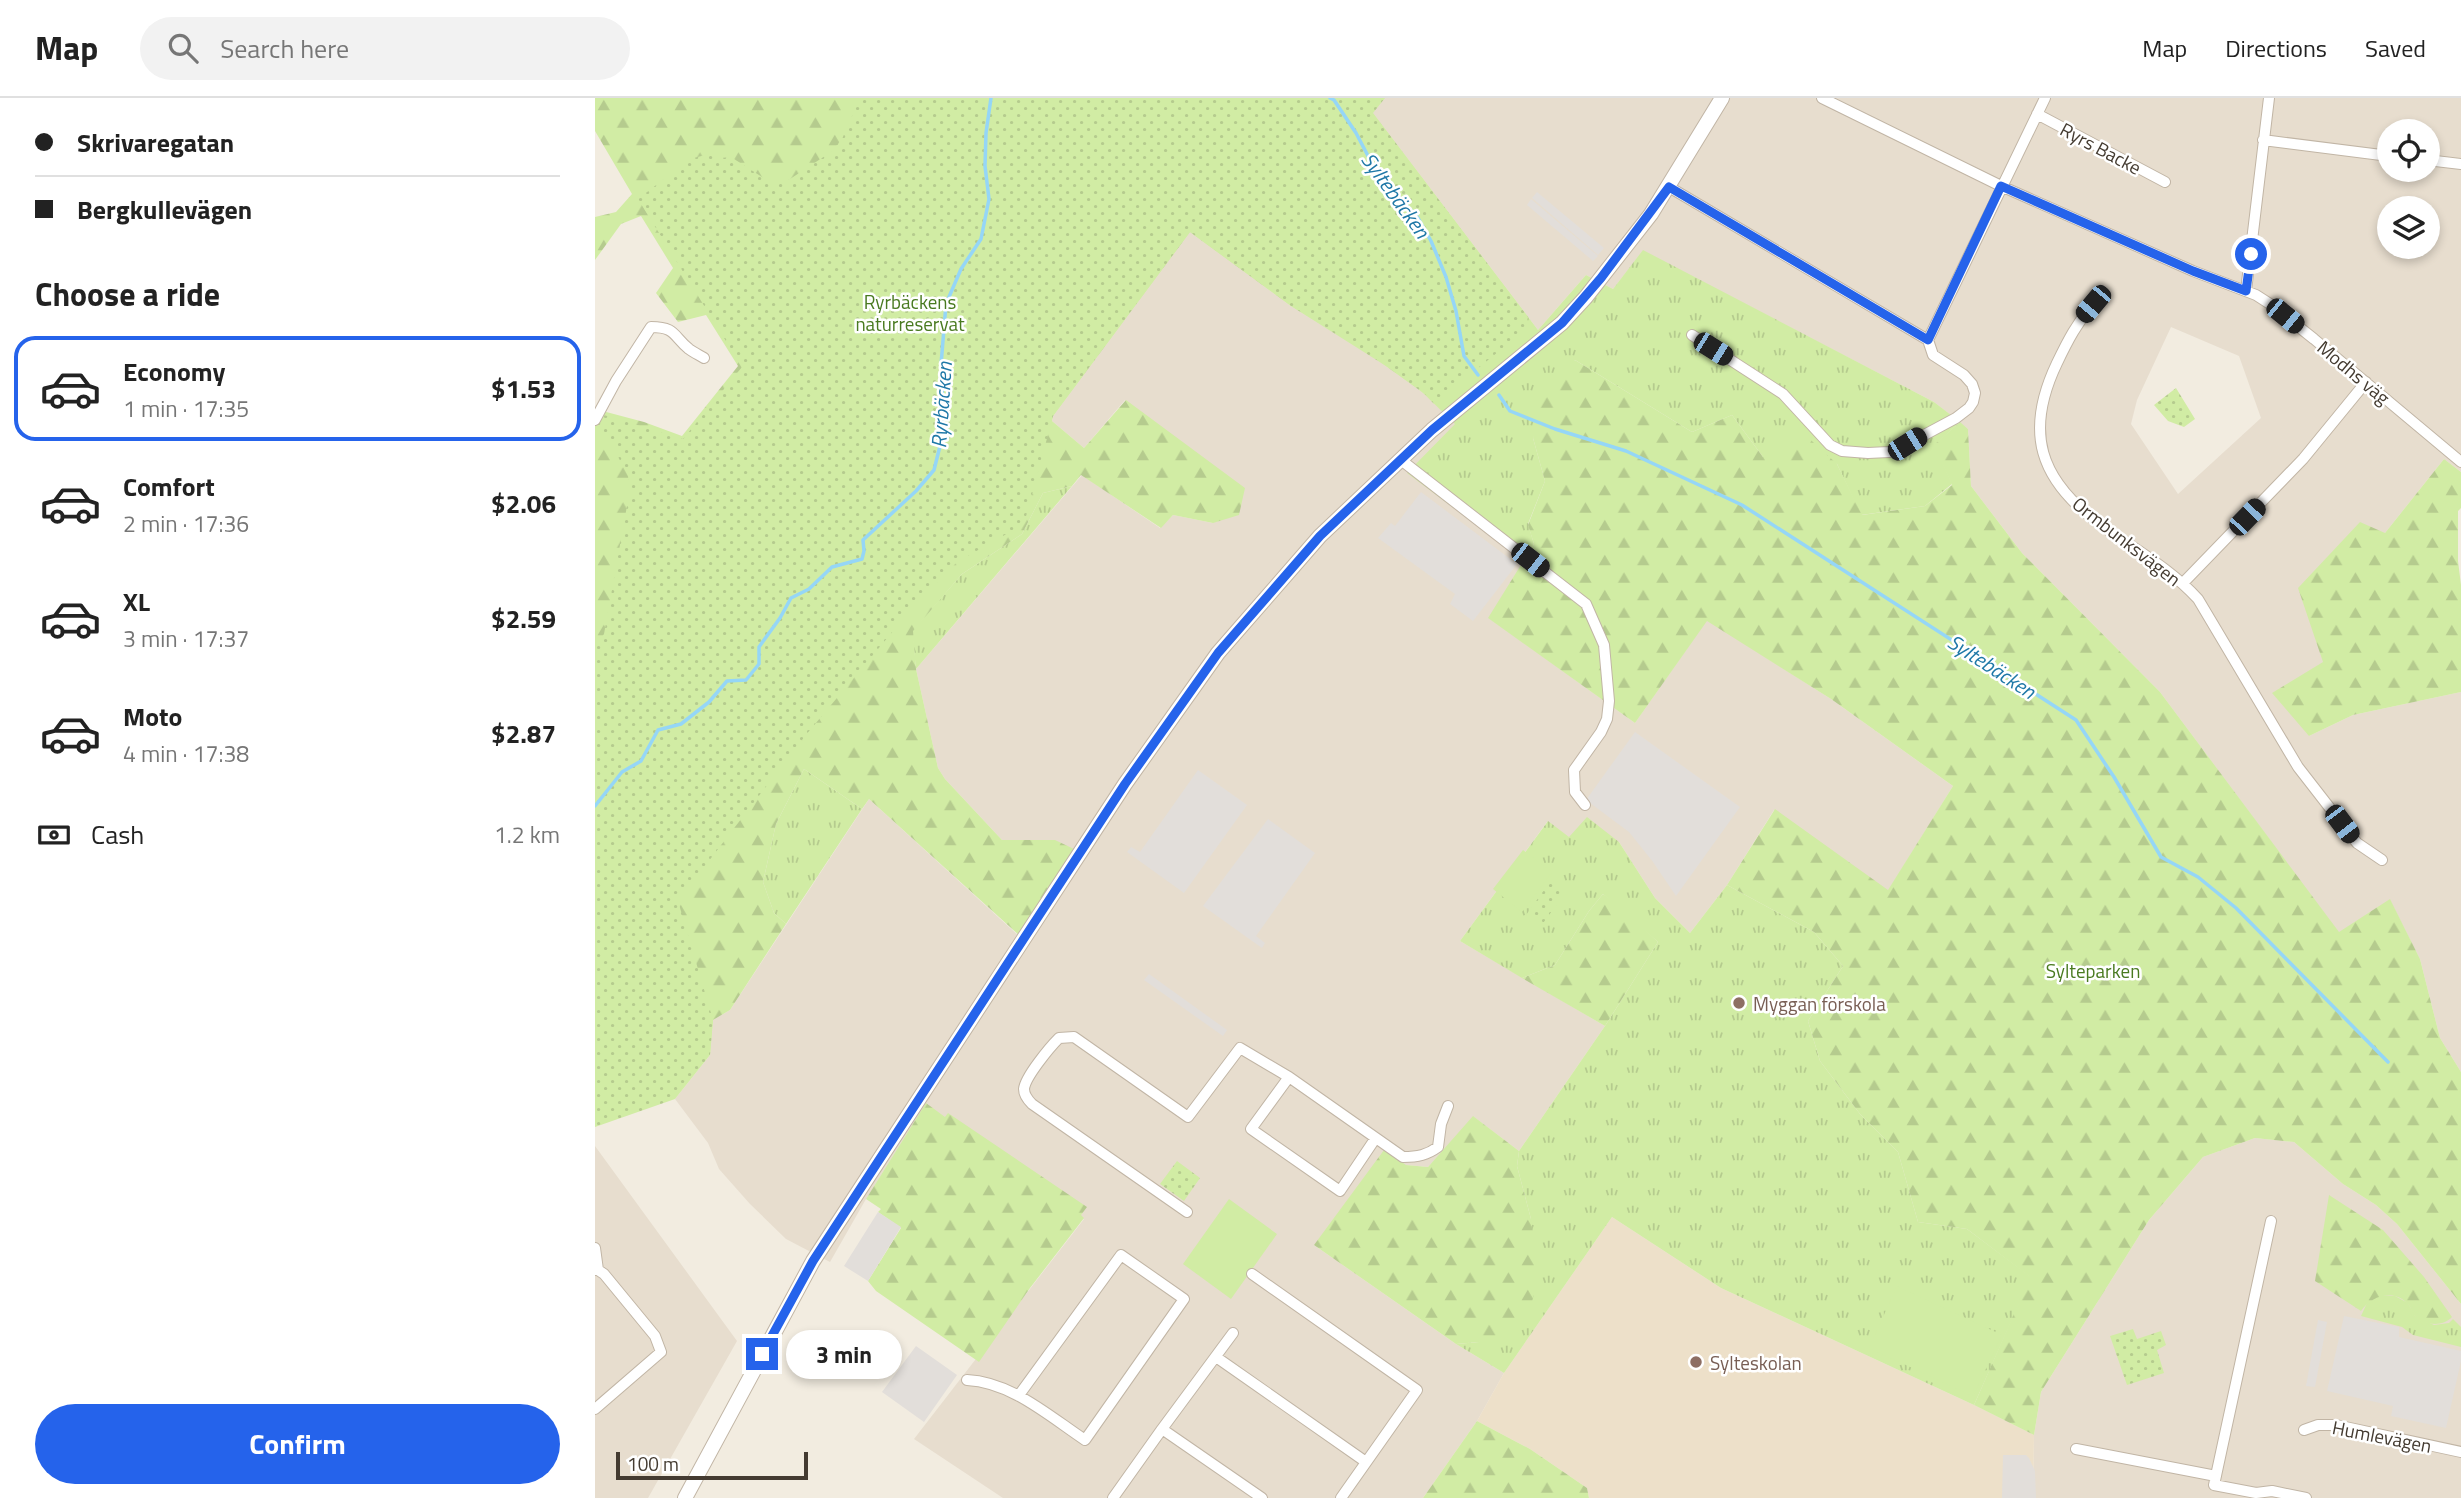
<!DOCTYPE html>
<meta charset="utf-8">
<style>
body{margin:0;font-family:"Titillium Web",sans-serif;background:#f2f2f2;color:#222;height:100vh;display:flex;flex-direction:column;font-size:26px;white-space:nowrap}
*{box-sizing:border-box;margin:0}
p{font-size:23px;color:#767676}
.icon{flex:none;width:38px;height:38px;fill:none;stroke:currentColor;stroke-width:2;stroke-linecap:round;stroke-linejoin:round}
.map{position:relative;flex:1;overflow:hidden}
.drawer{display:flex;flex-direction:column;background:#fff;width:595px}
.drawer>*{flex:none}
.hud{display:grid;align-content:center;height:154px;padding:0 35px;background:#fff}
.controls{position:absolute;left:1782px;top:21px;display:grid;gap:14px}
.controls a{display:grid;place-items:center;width:63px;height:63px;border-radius:50%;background:#fff;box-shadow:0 4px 10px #0003;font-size:35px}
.scale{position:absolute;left:21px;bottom:18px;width:192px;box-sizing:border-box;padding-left:7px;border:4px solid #443b31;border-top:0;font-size:19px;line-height:24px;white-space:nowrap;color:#443b31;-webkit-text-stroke:5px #fff;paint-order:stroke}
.end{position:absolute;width:32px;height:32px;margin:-16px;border:9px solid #2563eb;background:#fff;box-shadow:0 0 0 4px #fff}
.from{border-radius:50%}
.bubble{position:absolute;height:49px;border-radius:24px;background:#fff;box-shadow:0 4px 10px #0003;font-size:23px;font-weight:700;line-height:49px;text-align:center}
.car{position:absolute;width:21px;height:42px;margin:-21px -10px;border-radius:9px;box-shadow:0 0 5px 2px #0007;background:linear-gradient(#222 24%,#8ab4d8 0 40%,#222 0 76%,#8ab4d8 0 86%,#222 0)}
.hud b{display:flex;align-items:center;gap:24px;height:66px;font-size:26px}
.hud b+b{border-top:2px solid #e0e0e0}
.hud i{width:18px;height:18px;background:#222}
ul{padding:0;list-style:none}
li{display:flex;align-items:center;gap:21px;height:105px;margin:0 14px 10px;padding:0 21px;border:4px solid transparent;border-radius:21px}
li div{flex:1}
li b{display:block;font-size:26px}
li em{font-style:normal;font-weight:700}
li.on{border-color:#2563eb}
li>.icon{width:63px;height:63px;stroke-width:1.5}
h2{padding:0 35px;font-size:32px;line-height:84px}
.pay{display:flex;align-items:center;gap:18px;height:77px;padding:0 35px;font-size:26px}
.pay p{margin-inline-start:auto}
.button{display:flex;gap:14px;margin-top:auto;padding:14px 35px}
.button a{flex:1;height:80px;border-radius:42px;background:#2563eb;color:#fff;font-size:28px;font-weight:700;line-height:80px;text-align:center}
header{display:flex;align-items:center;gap:42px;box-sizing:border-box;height:98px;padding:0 35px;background:#fff;border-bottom:2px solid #e0e0e0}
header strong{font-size:33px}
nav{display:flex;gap:38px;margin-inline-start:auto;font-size:24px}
.search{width:490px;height:63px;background:#f2f2f2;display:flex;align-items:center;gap:18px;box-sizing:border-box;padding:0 24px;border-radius:38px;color:#767676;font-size:26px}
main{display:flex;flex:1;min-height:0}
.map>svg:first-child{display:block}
.residential{fill:#e7ddce;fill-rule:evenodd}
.education{fill:#ede0c9}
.grass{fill:url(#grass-tufts)}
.forest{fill:url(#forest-firs)}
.park{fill:url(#park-dots)}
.pitch{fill:#d1eca4}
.parking{fill:#e2deda}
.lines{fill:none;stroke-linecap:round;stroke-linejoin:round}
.stream{stroke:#95d6f7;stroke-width:3.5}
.minor-casing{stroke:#c1b5a5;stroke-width:12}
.tertiary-casing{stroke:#c1b5a5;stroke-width:16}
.minor{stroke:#fff;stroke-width:10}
.tertiary{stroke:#fff;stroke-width:14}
.route{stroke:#2563eb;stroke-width:9}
.education-dot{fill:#8d6e63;stroke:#fff;stroke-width:2.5}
.labels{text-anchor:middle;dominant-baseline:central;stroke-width:5;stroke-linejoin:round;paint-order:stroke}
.street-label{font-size:19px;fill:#443b31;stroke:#fff}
.park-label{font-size:19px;fill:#497a20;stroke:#fff}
.education-label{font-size:19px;fill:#785e54;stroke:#fff;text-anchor:start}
.water-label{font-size:21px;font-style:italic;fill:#1f78a7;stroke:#fff}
</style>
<header>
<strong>Map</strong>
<div class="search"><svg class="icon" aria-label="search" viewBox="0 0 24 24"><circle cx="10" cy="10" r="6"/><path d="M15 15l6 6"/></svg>Search here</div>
<nav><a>Map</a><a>Directions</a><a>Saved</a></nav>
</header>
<main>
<section class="drawer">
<div class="hud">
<b><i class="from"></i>Skrivaregatan</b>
<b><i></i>Bergkullevägen</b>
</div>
<h2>Choose a ride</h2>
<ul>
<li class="on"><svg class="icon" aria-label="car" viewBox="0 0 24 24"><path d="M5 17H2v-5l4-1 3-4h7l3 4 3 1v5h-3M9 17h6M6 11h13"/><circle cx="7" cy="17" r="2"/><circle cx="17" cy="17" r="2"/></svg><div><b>Economy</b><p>1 min · 17:35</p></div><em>$1.53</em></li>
<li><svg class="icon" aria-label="car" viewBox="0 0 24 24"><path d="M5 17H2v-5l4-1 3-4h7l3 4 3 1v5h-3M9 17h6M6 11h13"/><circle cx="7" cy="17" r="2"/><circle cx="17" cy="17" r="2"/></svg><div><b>Comfort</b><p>2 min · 17:36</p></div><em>$2.06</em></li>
<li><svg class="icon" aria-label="car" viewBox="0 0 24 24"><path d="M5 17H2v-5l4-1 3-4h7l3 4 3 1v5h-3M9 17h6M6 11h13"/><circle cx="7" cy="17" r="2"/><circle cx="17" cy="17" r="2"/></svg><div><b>XL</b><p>3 min · 17:37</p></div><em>$2.59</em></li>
<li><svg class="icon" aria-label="car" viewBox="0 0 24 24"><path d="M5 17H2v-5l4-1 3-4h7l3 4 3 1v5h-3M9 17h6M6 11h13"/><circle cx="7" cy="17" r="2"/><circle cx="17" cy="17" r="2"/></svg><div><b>Moto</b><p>4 min · 17:38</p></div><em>$2.87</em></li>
</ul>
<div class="pay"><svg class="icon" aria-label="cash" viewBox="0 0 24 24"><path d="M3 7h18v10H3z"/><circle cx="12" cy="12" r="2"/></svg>Cash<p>1.2 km</p></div>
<div class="button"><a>Confirm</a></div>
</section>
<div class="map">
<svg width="1866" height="1400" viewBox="0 0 1866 1400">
<defs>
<pattern id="grass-tufts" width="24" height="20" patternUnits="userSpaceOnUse" patternTransform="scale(1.75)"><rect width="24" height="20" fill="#d1eca4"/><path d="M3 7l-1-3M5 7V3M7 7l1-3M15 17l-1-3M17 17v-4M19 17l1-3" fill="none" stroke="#b5cb8e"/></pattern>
<pattern id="forest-firs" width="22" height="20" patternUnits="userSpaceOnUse" patternTransform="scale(1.75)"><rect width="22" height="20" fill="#d1eca4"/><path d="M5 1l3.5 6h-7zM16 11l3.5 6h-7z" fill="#b5cb8e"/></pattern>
<pattern id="park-dots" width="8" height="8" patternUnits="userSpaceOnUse" patternTransform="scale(1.75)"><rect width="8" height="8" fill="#d1eca4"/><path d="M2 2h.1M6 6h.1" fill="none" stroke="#b5cb8e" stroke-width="1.8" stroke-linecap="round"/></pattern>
</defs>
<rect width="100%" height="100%" fill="#f2ece0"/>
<path class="residential" d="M790,0H1866V374L1849,361L1790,435L1728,564L1714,638L1758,617L1866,594V974L1845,940L1825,861L1795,802L1744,835L1565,594L1427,455L1376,388L1373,331L1339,304L1048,153L1018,191L991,177L943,232L777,14ZM1794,33H1832V72H1794ZM1794,110H1832V149H1794ZM1576,229L1644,258L1666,320L1583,396L1536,326L1542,302Z
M595,133L696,208L768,252L814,284L831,297L861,326L929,463L894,520L1040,625L1112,522L1236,601L1358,688L1293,793L1179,712L1132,787L1095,835L1060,800L1024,744L974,740L952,724L865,843L1010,928L924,1053L879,1019L833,1069L811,1067L719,1147L861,1246L909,1275L882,1323L828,1400H408L319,1341L489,1121L331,1006L271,1101L235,1164L191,1141L155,1106L124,1071L113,1045L80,1001L115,957L118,922L135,912L274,701L426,840L460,742H407L350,681L343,670L321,571L487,377L565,430L578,417L618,425L530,302L489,350L457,323L458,318Z
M1660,1040L1699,1044L1748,1086L1781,1107L1802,1126L1866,1206V1400H1438L1439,1337L1446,1294L1554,1122L1608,1059Z
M0,1048L142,1243L53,1400H0Z"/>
<path class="education" d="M1017,1119L1126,1190L1379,1307L1439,1337L1438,1400H994L992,1390L935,1351L882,1323L909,1275Z"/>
<path class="grass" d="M777,14L943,232L991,177L1018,191L1048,152L1339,304L1365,324L1340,347L1357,386L1330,408L1266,417L1242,366L1168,359L1137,317L1097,334L980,262L938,340L950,383L933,426L939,446L929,463L812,375L860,326L825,292Z
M477,388L321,571L317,533L367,476L427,436L448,395Z
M209,671L267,711L191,826L179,815L168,784L181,726Z
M992,719L1024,744L1060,800L1095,835L1132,787L1219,834L1248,868L1213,923L1225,963L1265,1016L1303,1054L1323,1124L1372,1131L1436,1179L1379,1307L1126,1190L1017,1119L909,1275L861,1246L884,1244L936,1121L922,1068L924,1053L1010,928L1063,844L1008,796L994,813L960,867L927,880L865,843L953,723L974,739Z
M1785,1197L1800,1198L1813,1205L1820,1218L1839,1227L1854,1225L1858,1221L1866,1229V1249L1818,1237L1807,1229L1766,1218L1772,1205Z"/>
<path class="forest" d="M0,0H790L777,14L825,292L768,252L696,208L595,134L458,318L457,323L489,350L531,302L650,390L644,417L618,425L578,417L566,430L486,377L477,388L448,395L427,436L367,476L318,533L321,571L343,670L350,681L407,742H460L479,751L427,840L274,701L267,711L209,671L181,726L168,784L179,815L191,826L135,912L118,922L115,957L32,881L0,835V311L49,324L87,338L143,268L111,217L83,224L61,195L78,170L46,118L26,126L0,162V119L21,114L37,96L0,33Z
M980,262L1097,334L1137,317L1168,359L1207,334L1242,366L1267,417L1330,408L1357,387L1339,347L1365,324L1373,331L1376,388L1427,455L1565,594L1744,834L1795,801L1825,861L1845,940L1866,974V1206L1802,1126L1781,1107L1748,1086L1699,1044L1660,1040L1608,1059L1554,1122L1446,1294L1439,1337L1379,1307L1435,1179L1372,1131L1323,1124L1303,1054L1265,1016L1225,963L1213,923L1248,868L1219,834L1132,787L1180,711L1293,792L1358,688L1236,601L1112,523L1040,625L893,520L939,446L933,427L950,383L938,340L944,298Z
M1849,361L1866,374V410L1863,413V463L1866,487V594L1758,617L1714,638L1677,595L1728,564L1703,490L1765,424L1790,435Z
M1008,796L1025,808L1063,844L1010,928L927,880L960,867L994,813Z
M331,1005L350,1019L353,1015L492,1109L486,1117L489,1120L435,1190L384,1264L281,1193L273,1183L306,1130L283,1114L286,1111L271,1101Z
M878,1018L924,1053L922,1068L936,1121L944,1183L935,1208L903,1237L884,1244L861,1246L719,1147L789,1052L811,1067L833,1069Z
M1734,1097L1788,1132L1829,1179L1857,1219C1847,1230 1827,1227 1818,1216C1816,1213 1816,1209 1813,1206C1798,1190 1776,1198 1766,1213L1720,1183Z
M882,1323L935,1351L992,1390L994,1400H828Z"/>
<path class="park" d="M265,0H790L778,15L933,219L930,232L839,306L831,297L791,268L696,208L595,134L458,318L429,426L362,464L304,526L210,638L83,803L118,922L115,957L80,1001L0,1029V548L9,536L35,391L33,378L17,347L0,331L9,317L88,341L147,269L43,101L95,61L114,56L126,60L136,59L175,84L192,83L236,54L247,41Z
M1581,290L1600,321L1589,329L1573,323L1559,307Z
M955,784L970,795L946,828L931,817Z
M582,1063L605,1080L589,1103L565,1086Z
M1538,1231L1542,1241L1566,1233L1571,1247L1562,1252L1569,1275L1532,1287L1515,1238Z"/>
<path class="pitch" d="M928,752L957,774L927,814L898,791Z
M634,1101L682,1136L636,1201L588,1166Z
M1302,1188L1407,1237L1378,1298L1274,1250Z"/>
<path class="parking" d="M942,94L1009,150L1003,157L937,100Z
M936,101L1003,158L998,163L932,107Z
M826,394L922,466L878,523L855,506L860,496L783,440L796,425L800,428Z
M1040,634L1145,709L1081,798L1058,764L1034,734L991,702Z
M603,672L652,707L589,795L532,754L536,749L545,754Z
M673,721L720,755L661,838L670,845L667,850L608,808Z
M554,876L632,932L628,938L549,882Z
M283,1114L306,1129L273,1183L249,1168Z
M1749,1218L1804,1229V1239L1866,1253V1263L1851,1330L1796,1318L1798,1308L1732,1293Z
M1723,1222L1732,1224L1720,1289L1711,1288Z
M321,1248L362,1277L329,1324L287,1294Z
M1408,1357H1431L1434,1360L1440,1373L1441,1400H1407Z"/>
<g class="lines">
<path class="stream" d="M735,0L739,2L761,35L782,75L823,120L836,143L851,179L861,213L869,258L883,277
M904,297L915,313L960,331L1031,353L1147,407L1481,622L1519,679L1566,759L1603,779L1641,810L1793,964
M0,708L27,674L46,663L63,632L86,626L114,604L132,583L151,582L164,566V549L185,520L196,500L214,491L237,469L267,461L269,453L268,442L321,393L339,372L345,348L348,311L346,267L351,206L366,171L386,141L394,101L390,68L391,35L396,0"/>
<defs>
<path id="minor" d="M1227,0L1406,88L1598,173L1661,197L1675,206L1719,241L1866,364
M1442,16L1570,84
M1668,42L1794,58
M1832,62L1866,66
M1074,89L1333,242L1338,257L1369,277L1377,286L1380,295L1378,304L1374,310L1361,320L1305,350L1294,354L1273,355L1247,353L1235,347L1188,296L1097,237
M1651,193L1674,0
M1498,206C1482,225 1473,242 1462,265C1429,334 1444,382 1506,427C1539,451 1575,470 1603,501L1703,669L1762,745L1787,762
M1333,242L1450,0
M0,322L21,283L56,229C81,229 78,238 94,251C98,254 104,257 109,260
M806,362L991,506L1009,547L1014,603L1012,621L1006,634L979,672L980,694L990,707
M1588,485L1708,361L1771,284
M694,979L656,1031L745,1093L780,1041
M592,1114L437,1006C433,1002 429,997 429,991C430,979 455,949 464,940L479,939L593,1019L645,950L694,979L808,1059C823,1059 832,1057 843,1049L846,1026L853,1008
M1676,1123L1619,1387L1661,1395L1677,1393L1711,1400
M0,1150L3,1172H0
M657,1176L822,1292L746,1400
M621,1259L771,1364
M372,1282C416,1284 454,1318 490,1342L589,1201L526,1157L424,1297
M0,1311L66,1254L60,1238L9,1176L3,1172
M567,1331L638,1235
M1709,1332L1723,1327H1741L1866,1354
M1481,1351L1621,1378
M518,1400L567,1331L667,1400"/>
<path id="tertiary" d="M90,1400L218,1163L530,686L623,555L725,438L837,332L967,225L991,199L1056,116L1127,0"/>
</defs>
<use href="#minor" class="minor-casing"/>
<use href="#tertiary" class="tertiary-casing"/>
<use href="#minor" class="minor"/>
<use href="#tertiary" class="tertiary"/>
</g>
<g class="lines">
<path class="route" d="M167,1256L218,1163L530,686L623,555L725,438L837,332L967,225L1006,180L1074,89L1333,242L1406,88L1598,173L1651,193L1656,156"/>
</g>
<g class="education-dot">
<circle cx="1144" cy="905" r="7"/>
<circle cx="1101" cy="1264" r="7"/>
</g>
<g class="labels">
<g class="street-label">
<text transform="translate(1506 50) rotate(28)">Ryrs Backe</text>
<text transform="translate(1759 274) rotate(40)">Modhs väg</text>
<text transform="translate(1532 443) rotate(38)">Ormbunksvägen</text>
<text transform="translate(1787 1338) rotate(11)">Humlevägen</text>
</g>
<g class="park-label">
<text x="315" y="203">Ryrbäckens<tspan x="315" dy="22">naturreservat</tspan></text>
<text x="1498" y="872">Sylteparken</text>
</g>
<g class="education-label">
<text x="1158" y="905">Myggan förskola</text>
<text x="1115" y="1264">Sylteskolan</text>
</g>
<g class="water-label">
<text transform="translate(801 97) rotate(54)">Syltebäcken</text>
<text transform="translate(346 307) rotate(-86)">Ryrbäcken</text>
<text transform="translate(1397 568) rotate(33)">Syltebäcken</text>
</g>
</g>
</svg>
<div class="controls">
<a><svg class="icon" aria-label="locate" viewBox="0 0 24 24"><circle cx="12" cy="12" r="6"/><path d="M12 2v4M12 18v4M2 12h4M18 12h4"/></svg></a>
<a><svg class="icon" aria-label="layers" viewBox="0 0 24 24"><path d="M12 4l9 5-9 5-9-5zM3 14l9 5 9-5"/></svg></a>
</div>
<div class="scale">100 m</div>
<i class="end from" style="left:1656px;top:156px"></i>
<i class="end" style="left:167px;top:1256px"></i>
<div class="bubble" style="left:191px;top:1232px;width:116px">3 min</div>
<i class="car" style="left:1498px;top:206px;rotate:220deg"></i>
<i class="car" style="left:1690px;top:218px;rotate:129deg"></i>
<i class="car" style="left:1118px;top:251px;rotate:122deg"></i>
<i class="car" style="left:1312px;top:346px;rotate:58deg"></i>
<i class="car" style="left:1652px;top:419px;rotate:44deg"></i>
<i class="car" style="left:935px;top:462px;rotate:128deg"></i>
<i class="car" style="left:1747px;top:726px;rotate:143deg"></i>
</div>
</main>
